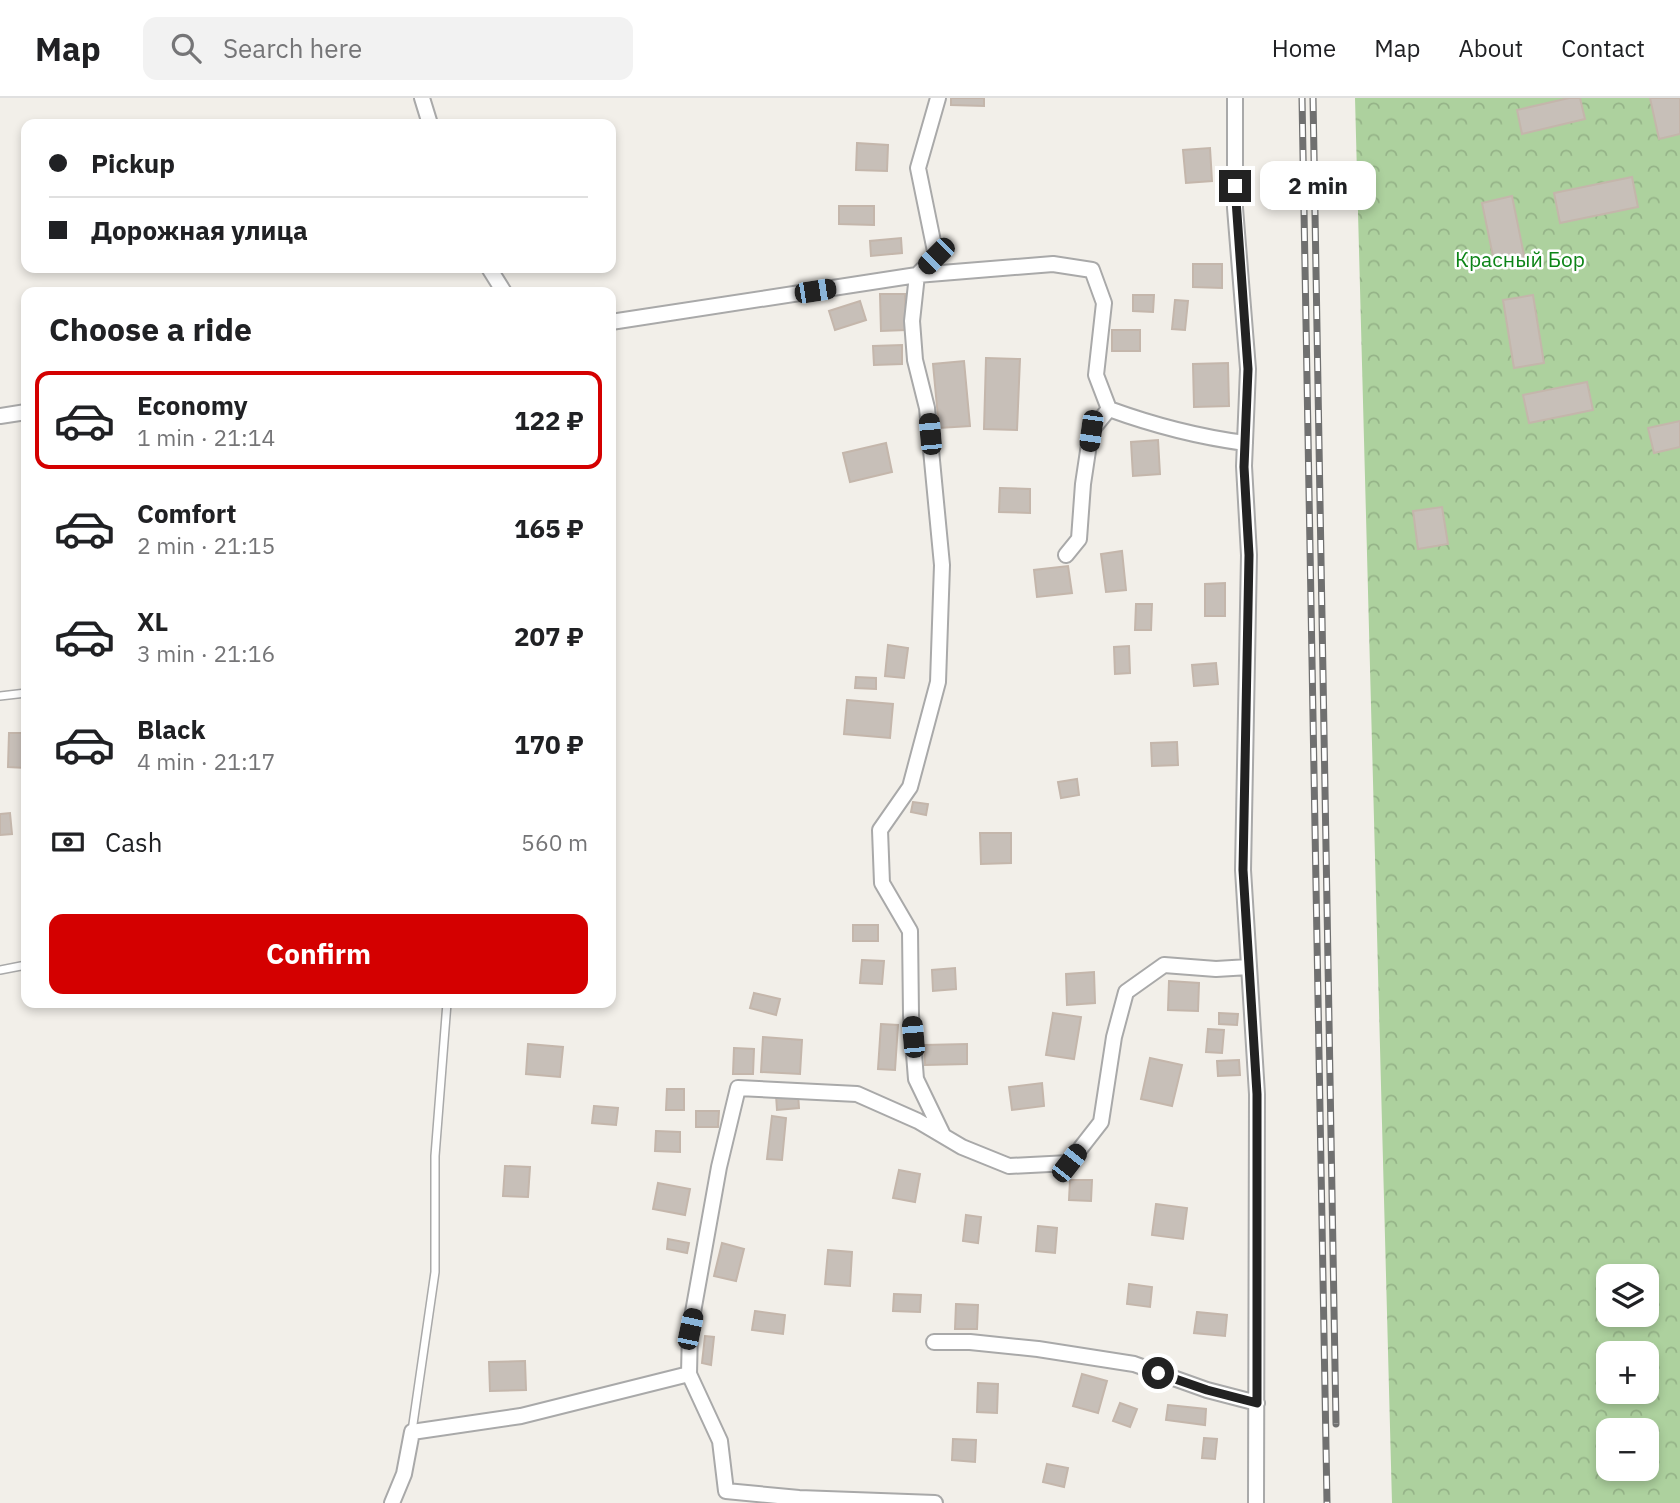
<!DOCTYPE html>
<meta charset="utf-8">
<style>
body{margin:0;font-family:"IBM Plex Sans",sans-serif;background:#f2f2f2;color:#202124;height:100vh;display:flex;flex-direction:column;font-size:26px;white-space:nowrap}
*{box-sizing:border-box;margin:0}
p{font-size:23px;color:#757577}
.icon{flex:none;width:38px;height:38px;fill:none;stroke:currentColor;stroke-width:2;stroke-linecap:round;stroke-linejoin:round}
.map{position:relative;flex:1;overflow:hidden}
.details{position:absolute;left:21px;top:189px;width:595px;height:721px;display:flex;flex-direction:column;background:#fff;border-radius:14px;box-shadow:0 4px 10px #0003}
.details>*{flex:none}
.top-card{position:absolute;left:21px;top:21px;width:595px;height:154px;border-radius:14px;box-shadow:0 4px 10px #0003;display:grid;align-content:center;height:154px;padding:0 28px;background:#fff}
.tools{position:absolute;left:1596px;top:1166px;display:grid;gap:14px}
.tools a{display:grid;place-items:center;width:63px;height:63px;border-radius:14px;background:#fff;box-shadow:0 4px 10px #0003;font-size:35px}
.end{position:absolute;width:32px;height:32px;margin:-16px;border:9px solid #222;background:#fff;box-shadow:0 0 0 4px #fff}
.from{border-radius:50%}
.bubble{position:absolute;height:49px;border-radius:14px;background:#fff;box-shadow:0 4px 10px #0003;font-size:23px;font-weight:700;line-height:49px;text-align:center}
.car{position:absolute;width:21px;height:42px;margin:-21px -10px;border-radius:9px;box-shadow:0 0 5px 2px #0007;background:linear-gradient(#222 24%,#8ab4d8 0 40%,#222 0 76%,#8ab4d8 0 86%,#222 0)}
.top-card b{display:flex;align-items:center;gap:24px;height:66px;font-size:26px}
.top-card b+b{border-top:2px solid #e0e0e0}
.top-card i{width:18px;height:18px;background:#202124}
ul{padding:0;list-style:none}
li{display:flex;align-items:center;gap:21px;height:98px;margin:0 14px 10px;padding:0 14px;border:4px solid transparent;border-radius:14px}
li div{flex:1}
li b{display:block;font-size:26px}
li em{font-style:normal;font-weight:700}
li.on{border-color:#d40000}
li>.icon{width:63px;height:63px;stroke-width:1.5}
h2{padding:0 28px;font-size:32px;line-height:84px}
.pay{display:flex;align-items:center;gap:18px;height:77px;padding:0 28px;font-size:26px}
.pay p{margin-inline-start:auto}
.cta{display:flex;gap:14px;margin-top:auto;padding:14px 28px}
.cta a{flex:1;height:80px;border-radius:14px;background:#d40000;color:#fff;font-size:28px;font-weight:700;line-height:80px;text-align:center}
header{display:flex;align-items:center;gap:42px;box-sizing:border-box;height:98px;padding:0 35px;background:#fff;border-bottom:2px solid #e0e0e0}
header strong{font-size:33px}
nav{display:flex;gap:38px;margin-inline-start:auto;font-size:24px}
.search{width:490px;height:63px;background:#f2f2f2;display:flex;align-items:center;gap:18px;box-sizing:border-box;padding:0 24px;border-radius:14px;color:#757577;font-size:26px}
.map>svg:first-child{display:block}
.forest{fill:url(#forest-crowns);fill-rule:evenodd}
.building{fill:#c7bfb8;stroke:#c4b6ab;stroke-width:2}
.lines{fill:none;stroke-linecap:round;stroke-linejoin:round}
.service-casing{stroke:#a9a9a9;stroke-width:10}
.minor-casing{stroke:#a9a9a9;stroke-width:18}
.service{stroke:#fff;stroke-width:7}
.minor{stroke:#fff;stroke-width:14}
.rail-casing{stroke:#707070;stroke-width:7}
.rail{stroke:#fff;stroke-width:4.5;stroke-dasharray:13;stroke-linecap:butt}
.route{stroke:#222;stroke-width:9}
.labels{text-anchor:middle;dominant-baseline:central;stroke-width:5;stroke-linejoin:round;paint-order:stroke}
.park-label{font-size:21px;fill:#0c8416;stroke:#fff}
</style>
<header>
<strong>Map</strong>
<div class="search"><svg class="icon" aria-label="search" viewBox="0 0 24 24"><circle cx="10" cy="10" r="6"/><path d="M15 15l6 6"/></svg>Search here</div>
<nav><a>Home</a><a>Map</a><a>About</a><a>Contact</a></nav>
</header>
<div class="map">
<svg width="1680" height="1405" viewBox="0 0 1680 1405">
<defs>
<pattern id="forest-crowns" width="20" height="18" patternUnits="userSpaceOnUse" patternTransform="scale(1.75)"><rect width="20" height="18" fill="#add19e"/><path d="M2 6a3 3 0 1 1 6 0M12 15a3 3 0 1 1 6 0" fill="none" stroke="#95b388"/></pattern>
</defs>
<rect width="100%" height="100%" fill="#f2efe9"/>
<path class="forest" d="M1355,0H1680V1405H1392ZM1608,1178H1647V1216H1608ZM1608,1255H1647V1293H1608ZM1608,1332H1647V1370H1608Z"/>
<path class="building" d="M951,0H984V8L951,7Z
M1569,0H1580L1585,21L1522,36L1517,12Z
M1650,0H1680V36L1659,41Z
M857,45L888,47L887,73L856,72Z
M1210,50L1212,83L1186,85L1183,52Z
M1632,79L1638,109L1560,125L1554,95Z
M1512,98L1525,162L1495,168L1482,105Z
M839,108H874V127L839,126Z
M901,140L902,155L871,158L870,143Z
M1193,166H1222V190L1193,189Z
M880,196H905L906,232L881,233Z
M1133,197H1154L1153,214L1133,213Z
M1533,197L1544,265L1514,270L1503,202Z
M1175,202L1188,203L1185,232L1172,231Z
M860,203L866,222L835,232L829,213Z
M1112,232H1140V253H1112Z
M902,247V266L874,267L873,248Z
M986,260L1020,261L1017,332L984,331Z
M964,263L970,328L939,330L933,266Z
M1228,265L1229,308L1194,309L1193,266Z
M1587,284L1593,312L1529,325L1523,297Z
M1680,323V349L1654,355L1648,330Z
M1158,342L1160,376L1133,378L1131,344Z
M886,345L892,374L850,384L843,355Z
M1000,390L1030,391V415L999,414Z
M1442,409L1448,446L1418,451L1413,413Z
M1122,453L1126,492L1106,494L1101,456Z
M1068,468L1072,495L1037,499L1034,472Z
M1225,485V518H1205V486Z
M1136,506H1152L1151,532H1135Z
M888,547L908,550L904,580L885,578Z
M1129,548L1130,575L1115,576L1114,549Z
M1216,565L1218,586L1194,588L1192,567Z
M856,579L876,580V591L855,590Z
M847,602L893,606L890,640L844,636Z
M9,635H26V670L8,669Z
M1177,644L1178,667L1152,668L1151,645Z
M1077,681L1079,697L1061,700L1058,684Z
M913,704L928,706L926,717L911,714Z
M10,715L12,736L0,737V716Z
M980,735H1011V765L981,766Z
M853,827H878V843H853Z
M862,862L884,863L882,886L860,885Z
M955,870L956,891L933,893L932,872Z
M1094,874L1095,905L1067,907L1066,876Z
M1169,883L1199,885L1198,913L1168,912Z
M754,895L780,901L776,917L750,910Z
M1053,915L1081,919L1074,961L1046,957Z
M1219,915L1238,916L1237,927L1219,926Z
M881,926L898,927L895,972L878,971Z
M1208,931L1224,932L1222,955L1206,954Z
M763,939L802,942L800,976L761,974Z
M528,946L563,949L560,979L526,976Z
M967,946V966L925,967L924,947Z
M734,950L754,951L753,976H733Z
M1150,960L1182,967L1172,1008L1141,1001Z
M1239,962L1240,977L1218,978L1217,963Z
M1042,985L1044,1008L1012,1012L1009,989Z
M667,991H684V1012H666Z
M798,995L799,1010L777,1012L776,997Z
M594,1008L618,1010L616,1027L592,1025Z
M696,1013H719L718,1029H696Z
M772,1018L786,1020L782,1062L767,1061Z
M656,1033L680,1034V1054L655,1053Z
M505,1068L530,1069L528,1099L503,1098Z
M899,1072L920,1076L915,1104L893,1100Z
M1070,1082H1092L1091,1103L1069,1102Z
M658,1085L690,1091L685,1117L653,1111Z
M1156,1106L1187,1110L1183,1141L1152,1137Z
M966,1117L981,1119L978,1145L963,1143Z
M1038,1128L1057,1130L1055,1155L1036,1153Z
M668,1141L689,1145L687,1155L667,1151Z
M722,1145L744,1151L736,1183L714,1178Z
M828,1152L852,1154L850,1188L825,1186Z
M1129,1186L1152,1189L1150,1209L1127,1206Z
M894,1196L921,1197L920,1214L893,1213Z
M956,1206L978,1207L977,1231H955Z
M755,1213L785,1217L783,1236L752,1232Z
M1197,1214L1227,1217L1225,1238L1194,1235Z
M705,1238L714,1239L711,1267L702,1265Z
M525,1263L526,1292L490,1293L489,1264Z
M1082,1276L1107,1283L1098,1315L1073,1308Z
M978,1285L998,1286L997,1315L977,1314Z
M1120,1305L1137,1311L1130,1329L1113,1323Z
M1168,1307L1206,1311L1205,1327L1166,1322Z
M1204,1340L1217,1341L1215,1361L1202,1360Z
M953,1341L976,1342L975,1364L952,1362Z
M1047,1366L1068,1370L1064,1389L1043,1384Z"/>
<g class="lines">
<defs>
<path id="service" d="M0,598L26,595
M0,872L26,867
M412,1333L435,1174V1058L447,905"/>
<path id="minor" d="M422,0L430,26
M938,0L918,70L936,158L917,177L912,223L915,262L927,310L942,467L938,584L910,689L880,732L882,785L910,833L911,917L916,981L943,1037
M1235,0V110L1248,271L1244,368L1249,457L1243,772L1257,996L1256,1405
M489,170L504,194
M611,224L917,177L1053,166L1092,172L1104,205L1096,277L1109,311C1153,327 1199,339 1245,345
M0,318L26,314
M1066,457L1079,441L1083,386L1091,333L1109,311
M934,1244H970L1038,1251L1134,1266L1207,1292L1257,1305
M689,1276L720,1343L726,1393L799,1400L935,1405
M392,1405L404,1376L412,1334L521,1318L689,1276L690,1231L719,1069L738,990L857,996L918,1023L962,1049L1009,1068L1069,1065L1101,1024L1114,939L1126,894L1164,867L1216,871L1249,869"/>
</defs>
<use href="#service" class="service-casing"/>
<use href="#minor" class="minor-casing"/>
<use href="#service" class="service"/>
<use href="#minor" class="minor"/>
<defs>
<path id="rail" d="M1302,0L1327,1405
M1313,0L1336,1326"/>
</defs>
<use href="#rail" class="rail-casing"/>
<use href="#rail" class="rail"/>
</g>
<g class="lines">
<path class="route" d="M1158,1275L1207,1292L1257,1305V996L1243,772L1249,457L1244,369L1248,271L1235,88"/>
</g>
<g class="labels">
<g class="park-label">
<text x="1520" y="161">Красный Бор</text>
</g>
</g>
</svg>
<div class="tools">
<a><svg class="icon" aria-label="layers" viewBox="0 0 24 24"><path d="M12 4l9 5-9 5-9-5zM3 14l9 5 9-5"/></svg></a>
<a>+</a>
<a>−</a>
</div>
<i class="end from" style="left:1158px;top:1275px"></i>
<i class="end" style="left:1235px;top:88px"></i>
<div class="bubble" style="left:1260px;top:63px;width:116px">2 min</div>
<i class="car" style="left:936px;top:158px;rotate:225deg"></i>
<i class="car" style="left:815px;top:193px;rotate:81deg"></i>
<i class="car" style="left:1091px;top:333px;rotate:188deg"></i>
<i class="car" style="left:930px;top:336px;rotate:355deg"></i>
<i class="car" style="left:913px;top:939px;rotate:355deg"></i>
<i class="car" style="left:1069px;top:1065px;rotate:38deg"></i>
<i class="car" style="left:690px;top:1231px;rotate:12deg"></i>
<div class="top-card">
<b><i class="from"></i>Pickup</b>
<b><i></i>Дорожная улица</b>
</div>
<section class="details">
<h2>Choose a ride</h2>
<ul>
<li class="on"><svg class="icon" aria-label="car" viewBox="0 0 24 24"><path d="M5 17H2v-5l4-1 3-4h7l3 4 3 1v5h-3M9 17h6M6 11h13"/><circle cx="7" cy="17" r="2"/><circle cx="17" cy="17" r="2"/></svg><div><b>Economy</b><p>1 min · 21:14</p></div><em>122 ₽</em></li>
<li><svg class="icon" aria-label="car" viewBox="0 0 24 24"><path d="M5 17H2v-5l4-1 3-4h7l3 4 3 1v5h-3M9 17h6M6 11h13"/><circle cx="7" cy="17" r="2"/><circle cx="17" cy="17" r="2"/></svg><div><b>Comfort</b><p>2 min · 21:15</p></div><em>165 ₽</em></li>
<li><svg class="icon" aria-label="car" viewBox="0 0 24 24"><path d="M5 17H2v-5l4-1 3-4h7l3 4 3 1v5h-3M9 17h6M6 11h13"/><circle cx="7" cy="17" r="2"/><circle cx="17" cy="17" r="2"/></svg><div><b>XL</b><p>3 min · 21:16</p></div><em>207 ₽</em></li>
<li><svg class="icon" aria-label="car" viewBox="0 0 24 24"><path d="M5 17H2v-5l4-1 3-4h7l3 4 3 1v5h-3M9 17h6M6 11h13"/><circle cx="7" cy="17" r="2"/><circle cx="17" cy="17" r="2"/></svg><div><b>Black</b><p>4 min · 21:17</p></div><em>170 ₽</em></li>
</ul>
<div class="pay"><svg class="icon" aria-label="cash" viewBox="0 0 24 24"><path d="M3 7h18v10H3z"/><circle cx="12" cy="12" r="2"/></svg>Cash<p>560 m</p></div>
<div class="cta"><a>Confirm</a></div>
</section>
</div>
